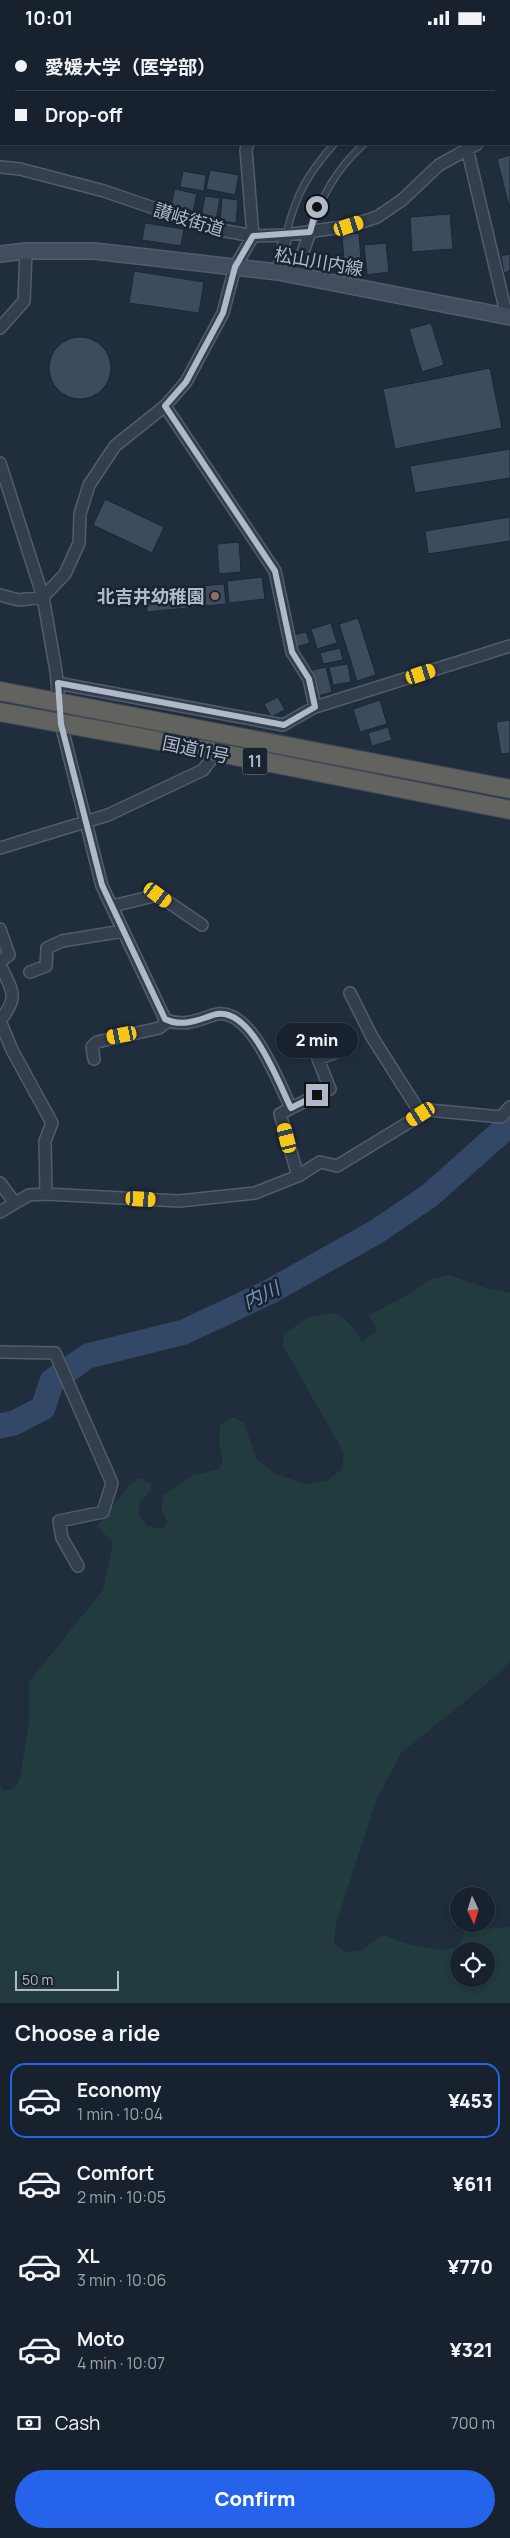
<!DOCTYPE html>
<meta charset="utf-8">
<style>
body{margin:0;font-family:Manrope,"Noto Sans JP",sans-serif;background:#212a36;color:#f1f3f6;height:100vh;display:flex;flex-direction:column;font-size:19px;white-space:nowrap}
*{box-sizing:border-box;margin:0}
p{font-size:16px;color:#9fa4aa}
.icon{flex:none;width:28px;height:28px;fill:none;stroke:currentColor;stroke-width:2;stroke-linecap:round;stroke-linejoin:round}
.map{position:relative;height:1968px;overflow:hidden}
.drawer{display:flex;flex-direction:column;background:#18222e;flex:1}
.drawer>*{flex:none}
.banner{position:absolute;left:0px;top:0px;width:510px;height:110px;box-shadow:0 2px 8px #0003,0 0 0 1px #363f4a;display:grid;align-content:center;height:110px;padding:0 15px;background:#18222e}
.needle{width:32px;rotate:176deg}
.controls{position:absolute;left:450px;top:1852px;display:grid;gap:10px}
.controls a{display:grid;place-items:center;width:45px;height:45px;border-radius:50%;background:#18222e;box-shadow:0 2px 8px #0003,0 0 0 1px #363f4a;font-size:25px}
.scale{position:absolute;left:15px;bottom:12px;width:104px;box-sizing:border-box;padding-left:5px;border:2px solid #afb9c9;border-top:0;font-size:14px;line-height:18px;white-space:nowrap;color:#afb9c9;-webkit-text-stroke:4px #1a2431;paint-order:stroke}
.end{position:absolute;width:22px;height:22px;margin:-11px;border:6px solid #afb9c9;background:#111;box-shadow:0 0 0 2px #111}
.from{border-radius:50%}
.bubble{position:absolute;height:35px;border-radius:18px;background:#18222e;box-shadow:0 2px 8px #0003,0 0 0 1px #363f4a;font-size:16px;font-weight:800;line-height:35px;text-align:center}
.car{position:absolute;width:15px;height:30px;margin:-15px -8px;border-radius:6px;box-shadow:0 0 4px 1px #0007;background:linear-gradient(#f5c518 24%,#345 0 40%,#f5c518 0 76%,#345 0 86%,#f5c518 0)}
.banner b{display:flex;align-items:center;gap:18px;height:48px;font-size:19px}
.banner b+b{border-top:1px solid #363f4a}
.banner i{width:12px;height:12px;background:#f1f3f6}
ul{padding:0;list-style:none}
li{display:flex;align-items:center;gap:15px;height:75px;margin:0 10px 8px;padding:0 5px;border:2px solid transparent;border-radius:15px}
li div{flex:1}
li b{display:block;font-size:19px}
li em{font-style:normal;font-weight:800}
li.selected{border-color:#2563eb}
li>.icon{width:45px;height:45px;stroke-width:1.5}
h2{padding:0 15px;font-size:22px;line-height:60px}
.pay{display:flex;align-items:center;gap:12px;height:55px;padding:0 15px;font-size:19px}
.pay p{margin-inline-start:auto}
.button{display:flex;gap:10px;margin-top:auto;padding:10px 15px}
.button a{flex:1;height:58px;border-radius:30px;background:#2563eb;color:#fff;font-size:20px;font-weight:800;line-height:58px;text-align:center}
.status{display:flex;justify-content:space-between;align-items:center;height:35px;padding:0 25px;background:#18222e;direction:ltr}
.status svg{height:14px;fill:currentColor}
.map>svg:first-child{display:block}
.green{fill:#223b3e;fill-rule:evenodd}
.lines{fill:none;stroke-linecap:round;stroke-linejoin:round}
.river{stroke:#324866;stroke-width:25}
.building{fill:#3c4b5d;stroke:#1c2633}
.service-casing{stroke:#525c6a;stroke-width:8}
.minor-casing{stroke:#525c6a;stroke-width:14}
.secondary-casing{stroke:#525c6a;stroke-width:18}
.trunk-casing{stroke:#3f4957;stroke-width:20}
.service{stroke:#343f4d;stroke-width:5.5}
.minor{stroke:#343f4d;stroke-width:11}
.secondary{stroke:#424d60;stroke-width:15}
.trunk{stroke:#62625f;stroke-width:18}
.route{stroke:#afb9c9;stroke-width:6}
.education-dot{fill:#8d6e63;stroke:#1a2431;stroke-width:2}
.labels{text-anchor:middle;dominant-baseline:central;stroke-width:5;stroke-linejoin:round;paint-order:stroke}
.shield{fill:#1a2431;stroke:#828c9b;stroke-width:1}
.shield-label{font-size:16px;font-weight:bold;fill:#afb9c9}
.street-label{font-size:18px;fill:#afb9c9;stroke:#1a2431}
.poi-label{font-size:18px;font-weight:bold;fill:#afb9c9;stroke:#1a2431;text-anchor:end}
.water-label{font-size:19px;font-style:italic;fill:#7490b3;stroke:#1a2431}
</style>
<div class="status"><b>10:01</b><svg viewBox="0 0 49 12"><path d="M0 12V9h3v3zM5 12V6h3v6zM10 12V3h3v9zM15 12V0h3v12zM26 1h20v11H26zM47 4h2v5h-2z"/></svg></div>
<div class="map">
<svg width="510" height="1968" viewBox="0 0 510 1968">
<rect width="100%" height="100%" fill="#202d3d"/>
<path class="green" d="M449,1240L486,1253L510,1258V1627L483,1652L401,1718L376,1766L336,1889L334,1908L345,1917L361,1916L383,1900C409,1909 431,1919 458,1912L465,1895L510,1892V1968H0V1751L3,1755L14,1754L20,1743L29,1687V1647L103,1555L113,1508L97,1491L131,1448L141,1443L151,1449V1456L140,1466L139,1479L147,1491L162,1494L168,1487L161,1474L163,1461L191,1441L219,1434L223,1426L219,1408L220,1390L233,1382L244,1388L256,1423L274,1438L305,1449L327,1446L342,1434L344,1418L283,1311L284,1299L308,1282L335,1278L349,1288L362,1306L377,1296L369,1280L409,1259L429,1245ZM459,1916H486V1944H459Z"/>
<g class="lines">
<path class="river" d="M0,1391L14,1388L43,1373L52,1346L88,1321L184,1297L269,1257L376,1197L429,1161L510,1089"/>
</g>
<path class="building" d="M510,120V175L497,124Z
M210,135L239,140L235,160L206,154Z
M183,136L206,140L204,156L180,152Z
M175,154L197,159L193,176L171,170Z
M205,161L220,163L216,185L201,182Z
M222,163L238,165L236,188L220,186Z
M450,179L453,214L412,217L410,182Z
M145,188L184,194L181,211L142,205Z
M359,198L362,238L345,240L342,200Z
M386,208L389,237L367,240L364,210Z
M510,219V236L504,238L501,221Z
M134,236L204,247L199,278L129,268Z
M431,288L444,330L422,337L409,294Z
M49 333a31 31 0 1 1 62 0a31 31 0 1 1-62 0Z
M490,333L502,393L395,414L383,354Z
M510,414V443L415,458L410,431Z
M105,464L164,492L152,518L93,490Z
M510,482V506L428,519L425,496Z
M239,507L241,537L219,539L217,509Z
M262,542L265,564L229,568L227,546Z
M224,549L226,569L147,577L145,556Z
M358,583L376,640L357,646L339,589Z
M331,588L337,608L317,614L311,594Z
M306,597L310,608L297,612L293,600Z
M340,613L343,625L323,629L320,618Z
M348,629L351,647L333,650L329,632Z
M326,632L332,657L318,661L312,635Z
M278,662L285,675L271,682L264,669Z
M380,665L387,689L360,697L353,674Z
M510,685V718L501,719L496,687Z
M388,692L392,705L372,711L368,698Z"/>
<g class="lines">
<defs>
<path id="service" d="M448,0V1
M509,31H510
M310,197C320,163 337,133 364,109
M286,200C296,159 307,140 334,109"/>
<path id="minor" d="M255,0V1
M509,99H510
M467,113L507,282
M0,132L20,134L104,156L215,194L253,201L286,200L349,191L377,182L402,165L439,130L477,109
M278,237L286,200
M295,240L310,197
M0,293L24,266L26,216
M165,371L275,536L292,617L309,644L315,672
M0,428L43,562L56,636L61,689L102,851L165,984C180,992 197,986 213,980C250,968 278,1047 291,1073L280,1079L298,1141
M0,560L19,565L43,562L65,539L79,508L80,479L89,450L115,411L165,371L186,347L223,278L235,232L253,201L246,115L248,109
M57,648L283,690L315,672L510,611
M0,813L108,780L203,735L216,718
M112,871L158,860L202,890
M0,894L9,920L0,927
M0,929C12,957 20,960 0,986L12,1015L52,1088L45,1106L46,1159
M30,937L46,931L47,913L62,906L123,896
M350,958L372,1002L421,1079
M94,1024L92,1012L97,1007L159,993L168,986
M291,1073L330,1054L318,1024L340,1016
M0,1148L15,1168
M0,1177L29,1160L46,1159L179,1166L255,1158L298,1141L320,1127L337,1131L429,1075L501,1082L510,1072
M0,1317L55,1318L112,1448L103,1477L59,1486L62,1503L78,1531"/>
<path id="secondary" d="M0,219L26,216H94L278,237L510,282"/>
<path id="trunk" d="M0,656L510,754
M0,677L154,705L510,775"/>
</defs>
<use href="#service" class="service-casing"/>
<use href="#minor" class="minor-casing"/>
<use href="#secondary" class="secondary-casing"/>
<use href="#trunk" class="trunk-casing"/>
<use href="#service" class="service"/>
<use href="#minor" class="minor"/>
<use href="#secondary" class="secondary"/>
<use href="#trunk" class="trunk"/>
</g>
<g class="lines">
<path class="route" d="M317,1060L291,1073C278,1047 250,968 213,980C197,986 180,992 165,984L102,850L61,689L58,648L284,690L315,672L309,644L292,617L275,536L165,371L186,347L223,278L235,232L253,201L310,197L317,172"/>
</g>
<circle class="education-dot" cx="215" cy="561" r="5"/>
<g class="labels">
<rect class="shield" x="242.5" y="712.5" width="25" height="27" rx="4"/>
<g class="shield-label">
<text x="255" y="726">11</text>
</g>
<g class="street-label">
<text transform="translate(189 184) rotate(17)">讃岐街道</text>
<text transform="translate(319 226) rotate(10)">松山川内線</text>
<text transform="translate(196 714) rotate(12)">国道11号</text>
</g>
<g class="poi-label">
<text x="205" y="561">北吉井幼稚園</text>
</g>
<g class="water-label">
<text transform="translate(261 1260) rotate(-26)">内川</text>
</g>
</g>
</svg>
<div class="controls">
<a><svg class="needle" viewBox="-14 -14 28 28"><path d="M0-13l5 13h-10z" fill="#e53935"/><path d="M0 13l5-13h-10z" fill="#9fa4aa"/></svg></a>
<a><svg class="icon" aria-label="locate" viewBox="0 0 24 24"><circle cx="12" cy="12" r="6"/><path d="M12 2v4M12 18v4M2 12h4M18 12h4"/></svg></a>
</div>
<div class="scale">50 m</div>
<i class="end from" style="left:317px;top:172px"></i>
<i class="end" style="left:317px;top:1060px"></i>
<div class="bubble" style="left:276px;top:988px;width:82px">2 min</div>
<i class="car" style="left:349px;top:191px;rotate:72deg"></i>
<i class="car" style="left:421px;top:639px;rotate:72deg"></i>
<i class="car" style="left:158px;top:860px;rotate:127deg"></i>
<i class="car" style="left:122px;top:1000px;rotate:259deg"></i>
<i class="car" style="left:421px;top:1079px;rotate:238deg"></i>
<i class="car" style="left:287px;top:1103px;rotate:346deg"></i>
<i class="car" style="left:141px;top:1164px;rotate:93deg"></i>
<div class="banner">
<b><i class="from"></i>愛媛大学（医学部）</b>
<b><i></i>Drop-off</b>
</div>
</div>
<section class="drawer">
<h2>Choose a ride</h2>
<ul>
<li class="selected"><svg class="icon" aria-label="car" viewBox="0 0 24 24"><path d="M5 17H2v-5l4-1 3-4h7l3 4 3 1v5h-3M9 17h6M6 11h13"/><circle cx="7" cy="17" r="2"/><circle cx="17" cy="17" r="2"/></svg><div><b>Economy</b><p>1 min · 10:04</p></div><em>¥453</em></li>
<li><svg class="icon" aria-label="car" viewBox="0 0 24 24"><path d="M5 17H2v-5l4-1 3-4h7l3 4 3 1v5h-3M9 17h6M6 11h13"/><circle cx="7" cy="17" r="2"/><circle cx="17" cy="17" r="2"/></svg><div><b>Comfort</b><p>2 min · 10:05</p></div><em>¥611</em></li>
<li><svg class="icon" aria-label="car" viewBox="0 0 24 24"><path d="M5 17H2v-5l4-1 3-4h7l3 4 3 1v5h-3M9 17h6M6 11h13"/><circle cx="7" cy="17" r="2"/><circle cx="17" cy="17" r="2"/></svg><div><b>XL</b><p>3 min · 10:06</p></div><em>¥770</em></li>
<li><svg class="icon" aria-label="car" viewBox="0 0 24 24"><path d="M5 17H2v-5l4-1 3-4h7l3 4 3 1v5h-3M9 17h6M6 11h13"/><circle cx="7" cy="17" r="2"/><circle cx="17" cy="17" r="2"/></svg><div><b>Moto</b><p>4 min · 10:07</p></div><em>¥321</em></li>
</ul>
<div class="pay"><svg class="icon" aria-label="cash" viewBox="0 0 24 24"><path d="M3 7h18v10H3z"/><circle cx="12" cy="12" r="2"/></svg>Cash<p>700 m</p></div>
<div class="button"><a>Confirm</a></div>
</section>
